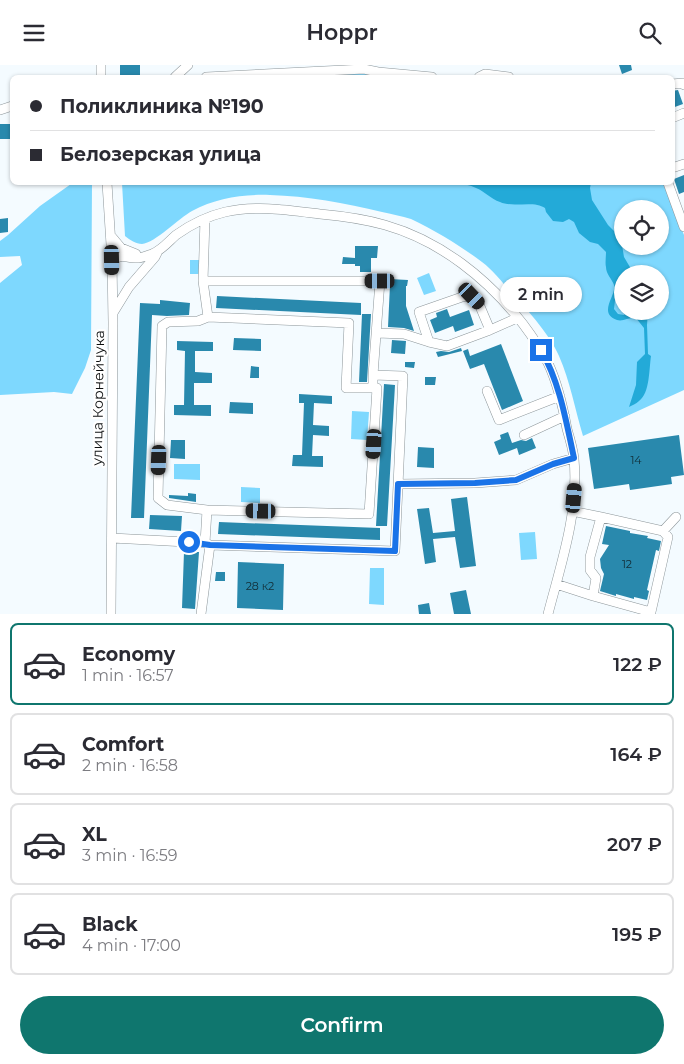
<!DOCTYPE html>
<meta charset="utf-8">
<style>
body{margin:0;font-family:Montserrat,sans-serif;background:#f7f7f7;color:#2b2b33;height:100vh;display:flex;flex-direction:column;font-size:19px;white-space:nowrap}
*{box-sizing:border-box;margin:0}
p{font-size:16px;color:#7c7c81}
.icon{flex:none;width:28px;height:28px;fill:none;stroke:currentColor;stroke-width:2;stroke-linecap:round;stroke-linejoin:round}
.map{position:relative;height:549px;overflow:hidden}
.side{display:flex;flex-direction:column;background:#fff;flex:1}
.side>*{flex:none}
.banner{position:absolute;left:10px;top:10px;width:665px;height:110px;border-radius:8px;box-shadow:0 1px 4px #0004;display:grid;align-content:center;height:110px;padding:0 20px;background:#fff}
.tools{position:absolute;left:614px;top:135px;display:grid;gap:10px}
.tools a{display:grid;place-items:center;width:55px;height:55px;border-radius:50%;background:#fff;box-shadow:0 1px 4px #0004;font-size:25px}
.end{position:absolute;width:22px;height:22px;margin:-11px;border:6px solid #1a73e8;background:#fff;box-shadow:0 0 0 2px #fff}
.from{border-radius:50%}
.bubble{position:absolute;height:35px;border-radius:18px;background:#fff;box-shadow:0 1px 4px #0004;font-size:16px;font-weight:600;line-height:35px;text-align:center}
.car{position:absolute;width:15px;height:30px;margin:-15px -8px;border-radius:6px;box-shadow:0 0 4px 1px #0007;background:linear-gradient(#222 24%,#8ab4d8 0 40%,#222 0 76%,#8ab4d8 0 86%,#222 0)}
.banner b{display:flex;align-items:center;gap:18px;height:48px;font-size:19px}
.banner b+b{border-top:1px solid #e1e1e2}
.banner i{width:12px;height:12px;background:#2b2b33}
ul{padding:9px 0 0;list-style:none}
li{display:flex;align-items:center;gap:15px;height:82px;margin:0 10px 8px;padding:0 10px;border:2px solid #e1e1e2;border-radius:8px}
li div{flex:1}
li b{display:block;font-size:19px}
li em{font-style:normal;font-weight:600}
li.active{border-color:#0f766e}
li>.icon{width:45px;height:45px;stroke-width:1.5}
.action{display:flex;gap:10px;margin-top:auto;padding:10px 20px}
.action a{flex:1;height:58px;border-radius:30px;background:#0f766e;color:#fff;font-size:20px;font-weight:600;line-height:58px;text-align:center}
header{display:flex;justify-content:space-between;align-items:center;height:65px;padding:0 20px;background:#fff;font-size:22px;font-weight:600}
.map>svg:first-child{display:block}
.green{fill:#7ed8fe;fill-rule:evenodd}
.water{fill:#23aad8}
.building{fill:#2989ad}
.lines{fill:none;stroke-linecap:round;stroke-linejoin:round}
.minor-casing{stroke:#8d969a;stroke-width:10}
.minor{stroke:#fff;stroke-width:9}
.route{stroke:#1a73e8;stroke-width:6}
.labels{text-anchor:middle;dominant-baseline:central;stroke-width:4.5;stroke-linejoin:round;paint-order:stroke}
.number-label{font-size:11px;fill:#122d36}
.street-label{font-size:14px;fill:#0b0e0f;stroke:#fff}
</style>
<header><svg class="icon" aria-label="menu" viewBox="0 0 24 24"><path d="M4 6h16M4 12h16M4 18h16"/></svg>Hoppr<svg class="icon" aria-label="search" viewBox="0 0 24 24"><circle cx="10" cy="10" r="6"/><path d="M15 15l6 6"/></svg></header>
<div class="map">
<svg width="684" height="549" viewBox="0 0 684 549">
<rect width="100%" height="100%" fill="#f4fbff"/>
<path class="green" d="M360,6L408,12H262Z
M92,118L91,285L85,303L72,329L54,327L0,330V218L22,200L20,191L0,192V176L8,170L40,141L71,119Z
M122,118H663L684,170V325L583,371C575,344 570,316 559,291C550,270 529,247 514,230C504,220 494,206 482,197C461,181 436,166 411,154C402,151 391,149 382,147C345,138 307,131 270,130C243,129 216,133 192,146C179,153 155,178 142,179C136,179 130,175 125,171ZM622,144H660V181H622ZM622,209H660V246H622Z
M190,195H199V209H190Z
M429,208L436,226L424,230L417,213Z
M352,346L369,347L367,375L351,374Z
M174,399H200V415L174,414Z
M241,422L260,423V438L241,437Z
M535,467L537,494L521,495L519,468Z
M370,503H384V540L369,539Z"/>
<path class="water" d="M457,118H591L590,123L592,135L608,160L617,169L622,180L624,192L634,209H622V231L619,230L615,235L614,244L618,249L624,250L628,246H648L647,260L648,289L651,291C649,304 650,328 639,336C636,339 632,340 629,342L636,320L637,297L645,289L644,263L636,253C629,252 623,257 617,255C597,248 617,230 614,220C612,214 606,209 606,202C605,198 606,192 606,187L598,179L590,177L579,168L574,157L569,154L563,157L553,156L546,147L545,143C534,135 513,143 500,137C491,134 484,126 476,123C470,120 463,119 457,118Z"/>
<path class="building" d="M120,0H140V12H120Z
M619,0H631L632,5L622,9Z
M678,25L683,39L672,43V26Z
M0,59H12V74H0Z
M684,110V127L679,129L674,114Z
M8,153V167L0,168V154Z
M355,181H378L377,193H371V207H360V201H355V199H342L343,192L355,193Z
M389,214L408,215L407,221H406V241L414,266L404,263L388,262L390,220H389Z
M217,231L361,238V250L216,243Z
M160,235L190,238L189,250L167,251L152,250L144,453H131L140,238L160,239Z
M447,244L450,252L469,245L474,260L455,267L453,261L435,268L430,255L437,252L436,248Z
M362,249H371L367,317H359Z
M234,273L261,274V286L233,285Z
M392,275L406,276L405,289L391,288Z
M177,276L213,277V286H195V307L212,308V318H194V340H211V351L174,350V340H184L185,286L177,285Z
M501,279L523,336L502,345L484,299L470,304L463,286L468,284L470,291Z
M461,283L462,286L438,292L436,287L441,286L449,287Z
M405,297H415L414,303L405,302Z
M251,301L259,302V313H250Z
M425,312H436L435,320H425Z
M384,319L395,320L387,461H376Z
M299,329L332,331V339L314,338L313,360L329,361V371L313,370L312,391H323V402L292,401L293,390H302L304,338H299Z
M230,337L253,338V349L229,348Z
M508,367L512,378L521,375L526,376L532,373L536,383L519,390L517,383L499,390L494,377L501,374L500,370Z
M679,370L684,410L671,412L672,419L630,425L629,419L594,424L588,383Z
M171,375H185V394L170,393Z
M418,382L434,383V403L417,402Z
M188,428L196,429V437L169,433V430L188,431Z
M467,432L476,501L460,503L455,472L433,474L436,497L425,499L417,444L429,443L433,468L455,466L451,434Z
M150,450L182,451L181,466L149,464Z
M219,457L380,463V475L218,469Z
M606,461L630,466V468L648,471L647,473L661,476L659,486L656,485L647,525L649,526L647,535L634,532V534L616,529V531L600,526L604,509L601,503L600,494L609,480L602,479Z
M184,487H199L195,544L182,543Z
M238,497L284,499L283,545L237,543Z
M216,507H225V516H215Z
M466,525L471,549H454L450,528Z
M429,538L431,549H419L418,540Z"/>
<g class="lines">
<defs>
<path id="minor" d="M101,0V12
M175,12L188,0
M206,12L364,4L378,7L432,12
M479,12L485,9L509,12
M672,19L683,18L684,20
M0,45L12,41
M672,53L684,48
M672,103L684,99
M107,118L112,195L113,258L111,549
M668,118L684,162
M205,154L203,216H380L373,310V323H377L369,449L207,445L205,478
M111,171L121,183L136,189
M112,195C126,188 125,194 137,193C142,193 148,190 152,189C162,185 168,177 176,170C190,160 208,151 225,147C257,140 288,145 320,149C342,151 364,154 385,160C441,176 488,214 523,259C532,271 541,284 548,298C558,319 563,342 567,364C570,374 573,384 574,394C579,447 561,499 548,549
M203,216L208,252L349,258L346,323H373
M113,248L129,222L155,192L158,186
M377,268L404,269L429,277L447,281L490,265L517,253
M429,277L419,247L462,232L472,231L479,239L490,265
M487,326L499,355L560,331
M524,370L565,351
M398,419L475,418L516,415L553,399L574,393
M207,445L167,440L158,433L162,261L168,257L198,256L208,252
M572,446L601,452
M663,466L668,472L651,547L593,531L596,513L590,505V492L601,452L663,466L676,452
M112,473L205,478L210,480L395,486L403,311L373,310
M556,519L593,531
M201,549L210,480"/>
</defs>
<use href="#minor" class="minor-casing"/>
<use href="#minor" class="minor"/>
</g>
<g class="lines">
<path class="route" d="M189,477L210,480L395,486L398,419L475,418L516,415L553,399L574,393C566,356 560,318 541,285"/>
</g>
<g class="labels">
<g class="number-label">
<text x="636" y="395">14</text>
<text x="627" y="499">12</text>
<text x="260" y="521">28 к2</text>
</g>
<g class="street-label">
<text transform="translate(98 333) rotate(-89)">улица Корнейчука</text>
</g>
</g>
</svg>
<div class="tools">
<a><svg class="icon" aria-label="locate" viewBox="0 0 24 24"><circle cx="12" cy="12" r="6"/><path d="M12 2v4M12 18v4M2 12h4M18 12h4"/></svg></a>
<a><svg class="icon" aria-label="layers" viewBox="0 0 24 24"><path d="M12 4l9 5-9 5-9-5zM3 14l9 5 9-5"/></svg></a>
</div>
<i class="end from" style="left:189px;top:477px"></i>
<i class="end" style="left:541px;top:285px"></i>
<div class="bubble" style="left:500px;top:212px;width:82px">2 min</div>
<i class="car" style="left:112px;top:195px;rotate:179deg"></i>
<i class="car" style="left:380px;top:216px;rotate:270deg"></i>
<i class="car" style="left:472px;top:231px;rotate:136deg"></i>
<i class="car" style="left:374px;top:379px;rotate:184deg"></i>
<i class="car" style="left:159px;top:395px;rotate:182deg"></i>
<i class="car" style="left:574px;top:433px;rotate:5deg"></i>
<i class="car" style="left:261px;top:446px;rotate:271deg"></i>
<div class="banner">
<b><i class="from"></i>Поликлиника №190</b>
<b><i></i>Белозерская улица</b>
</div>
</div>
<section class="side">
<ul>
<li class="active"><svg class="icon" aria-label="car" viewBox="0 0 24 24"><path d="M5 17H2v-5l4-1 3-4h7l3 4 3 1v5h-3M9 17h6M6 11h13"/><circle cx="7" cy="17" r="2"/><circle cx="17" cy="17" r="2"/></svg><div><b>Economy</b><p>1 min · 16:57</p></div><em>122 ₽</em></li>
<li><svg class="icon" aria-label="car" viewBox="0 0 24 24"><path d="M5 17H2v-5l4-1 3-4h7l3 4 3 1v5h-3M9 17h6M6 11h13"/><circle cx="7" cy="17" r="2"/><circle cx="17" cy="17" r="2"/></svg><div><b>Comfort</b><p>2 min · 16:58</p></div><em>164 ₽</em></li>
<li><svg class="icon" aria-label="car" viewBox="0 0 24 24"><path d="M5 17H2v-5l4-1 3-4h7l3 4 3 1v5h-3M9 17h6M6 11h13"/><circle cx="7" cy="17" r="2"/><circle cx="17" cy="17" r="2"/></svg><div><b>XL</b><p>3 min · 16:59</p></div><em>207 ₽</em></li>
<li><svg class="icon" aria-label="car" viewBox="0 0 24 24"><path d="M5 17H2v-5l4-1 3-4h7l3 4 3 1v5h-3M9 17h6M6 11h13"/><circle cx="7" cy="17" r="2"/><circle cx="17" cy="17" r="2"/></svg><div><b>Black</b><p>4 min · 17:00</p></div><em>195 ₽</em></li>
</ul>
<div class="action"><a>Confirm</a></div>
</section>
